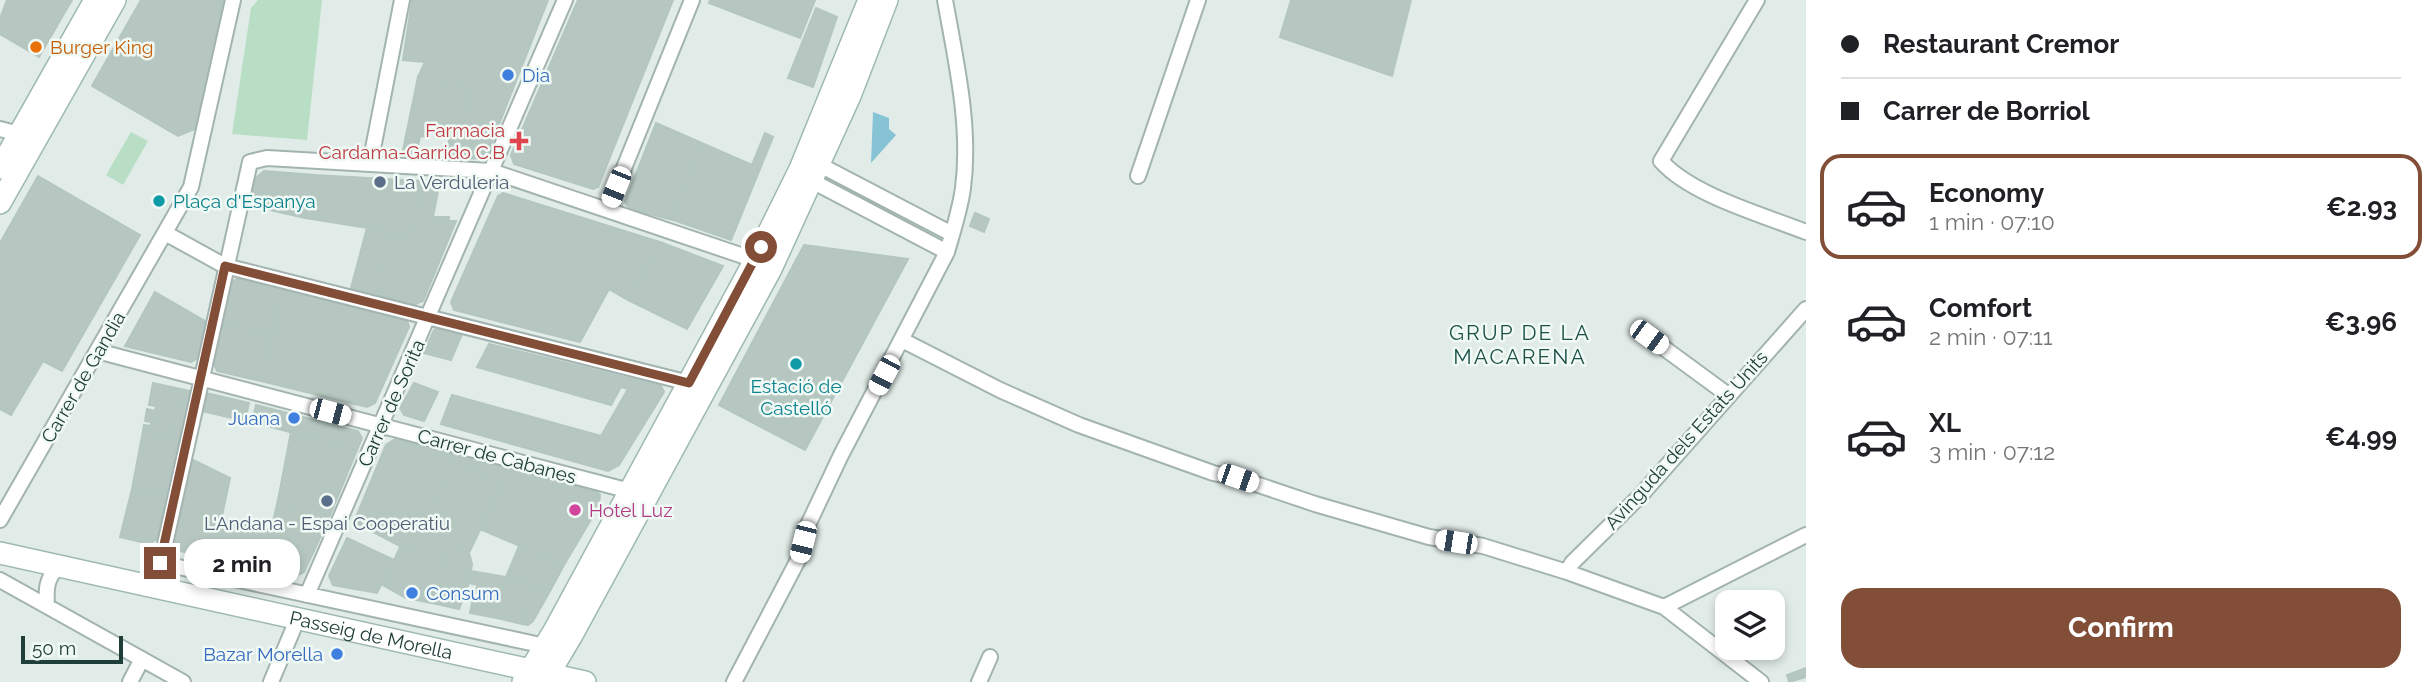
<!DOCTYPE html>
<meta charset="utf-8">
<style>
body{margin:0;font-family:Raleway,sans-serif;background:#f6f6f6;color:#202124;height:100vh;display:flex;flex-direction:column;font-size:26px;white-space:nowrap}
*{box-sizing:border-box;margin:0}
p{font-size:23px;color:#757577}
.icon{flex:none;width:38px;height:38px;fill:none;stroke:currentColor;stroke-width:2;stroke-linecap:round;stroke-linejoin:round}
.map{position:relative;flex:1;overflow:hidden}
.sheet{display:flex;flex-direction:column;background:#fff;width:630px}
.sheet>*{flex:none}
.hud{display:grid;align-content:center;height:154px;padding:0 35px;background:#fff}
.controls{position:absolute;left:1715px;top:590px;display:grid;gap:14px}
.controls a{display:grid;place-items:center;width:70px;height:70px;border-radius:14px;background:#fff;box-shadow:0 4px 10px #0003;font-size:35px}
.scale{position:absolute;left:21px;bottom:18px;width:102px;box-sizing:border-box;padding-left:7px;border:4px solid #203e38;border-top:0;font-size:19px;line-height:24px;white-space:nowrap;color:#203e38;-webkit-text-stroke:5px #f1f9f5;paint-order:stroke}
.end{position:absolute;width:32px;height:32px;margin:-16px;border:9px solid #824e38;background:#fff;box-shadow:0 0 0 4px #fff}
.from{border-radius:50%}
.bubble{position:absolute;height:49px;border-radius:21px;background:#fff;box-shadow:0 4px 10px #0003;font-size:23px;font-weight:700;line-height:49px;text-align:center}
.car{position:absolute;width:21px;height:42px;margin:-21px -10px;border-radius:9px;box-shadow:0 0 5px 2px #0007;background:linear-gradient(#fff 24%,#345 0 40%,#fff 0 76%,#345 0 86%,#fff 0)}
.hud b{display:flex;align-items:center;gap:24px;height:66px;font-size:26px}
.hud b+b{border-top:2px solid #e0e0e0}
.hud i{width:18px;height:18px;background:#202124}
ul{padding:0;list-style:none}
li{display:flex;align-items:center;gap:21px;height:105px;margin:0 14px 10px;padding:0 21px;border:4px solid transparent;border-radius:21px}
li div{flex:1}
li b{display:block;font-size:26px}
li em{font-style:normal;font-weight:700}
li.selected{border-color:#824e38}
li>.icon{width:63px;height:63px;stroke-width:1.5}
.primary-button{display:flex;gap:14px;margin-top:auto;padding:14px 35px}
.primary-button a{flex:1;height:80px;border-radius:21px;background:#824e38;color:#fff;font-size:28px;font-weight:700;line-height:80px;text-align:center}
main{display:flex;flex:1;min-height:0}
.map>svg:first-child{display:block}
.green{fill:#b8dfc5}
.water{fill:#85c3d5}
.building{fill:#b6c7c1;stroke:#b3c6bf;stroke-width:2}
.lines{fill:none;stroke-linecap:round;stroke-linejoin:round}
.street-casing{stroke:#a3b4b0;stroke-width:18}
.secondary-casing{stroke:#9eb9b1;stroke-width:24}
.street{stroke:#fff;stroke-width:14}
.secondary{stroke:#fff;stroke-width:21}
.route{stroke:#824e38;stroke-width:9}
.food-dot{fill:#e8710a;stroke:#f1f9f5;stroke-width:2.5}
.shop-dot{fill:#3f7fe0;stroke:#f1f9f5;stroke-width:2.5}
.health-dot{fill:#e0444e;stroke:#f1f9f5;stroke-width:2.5}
.service-dot{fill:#5c6f8a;stroke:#f1f9f5;stroke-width:2.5}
.culture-dot{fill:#0f9aa8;stroke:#f1f9f5;stroke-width:2.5}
.hotel-dot{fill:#d1479c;stroke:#f1f9f5;stroke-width:2.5}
.labels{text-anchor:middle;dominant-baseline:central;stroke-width:5;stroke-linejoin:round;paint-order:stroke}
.food-label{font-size:19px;fill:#c56008;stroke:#f1f9f5;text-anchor:start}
.shop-label{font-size:19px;fill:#366cbe;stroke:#f1f9f5;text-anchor:start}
.health-label{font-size:19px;fill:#be3a42;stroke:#f1f9f5;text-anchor:end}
.service-label{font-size:19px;fill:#4e5e75;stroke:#f1f9f5;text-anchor:start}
.culture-label{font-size:19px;fill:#0d838f;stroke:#f1f9f5;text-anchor:start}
.street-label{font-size:19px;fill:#203e38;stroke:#f1f9f5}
.hotel-label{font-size:19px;fill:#b23c85;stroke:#f1f9f5;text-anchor:start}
.neighbourhood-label{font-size:21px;letter-spacing:2px;fill:#1b5148;stroke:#f1f9f5}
</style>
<main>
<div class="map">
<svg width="1806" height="682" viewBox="0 0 1806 682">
<rect width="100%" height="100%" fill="#e1ece8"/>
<path class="green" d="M258,0H322L307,140L232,134L251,8Z
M131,132L148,141L123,185L106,175Z"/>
<path class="water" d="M873,112L889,118V129L896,135L871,163Z"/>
<path class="building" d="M7,0H72L39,57L0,34V19Z
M141,0H223L197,128L178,136L92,86Z
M412,0H548L488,152L482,158L463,159L466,86L418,77L425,62L403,60Z
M578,0H673L598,187L593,189L514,164L511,155Z
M710,0H815L800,38L709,3Z
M1291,0H1411L1392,76L1280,37Z
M816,8L837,17L813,87L788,78Z
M418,77L466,86L463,159L448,158L449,138H442L443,124L428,122L426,137L420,136L416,156L402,155Z
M656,123L702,143L673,220L629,209L625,202Z
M765,133L773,137L731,240L673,220L702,143L752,165Z
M264,171L314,175L305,218L249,205L256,178Z
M314,175L422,181L412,235L305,218Z
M38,176L140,235L62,371L43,361L11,415L0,409V243Z
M422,181H440L433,217H449V221H456L423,301L413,305L376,294L392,232L412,235Z
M503,193L660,242L628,300L609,289L580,342L454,310L451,302L498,196Z
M975,213L989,219L984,232L970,226Z
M367,228L392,232L376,294L351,288Z
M660,242L723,266L687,329L628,300Z
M804,245L908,259L805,450L719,405Z
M239,278L283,290L271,334L222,323L231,282Z
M283,290L407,320L409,327L375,403L367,407L261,381Z
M155,292L205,321L198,358L191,362L125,346Z
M222,323L271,334L261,381L217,371L213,362Z
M442,326L462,334L451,360L424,353L434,330Z
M489,344L661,386L664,392L619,465L608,471L441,424L452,395L601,436L628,389L621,387L611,405L477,367Z
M153,383L190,391L187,408L150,399Z
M414,383L438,392L424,421L404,415L400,408Z
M206,393L249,403L245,421L202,411Z
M150,399L187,408L181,428L145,421L147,409L155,411L156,406L149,405Z
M256,405L358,431L362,438L357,450L252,422Z
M152,422L181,428L179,438L143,431L144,425L150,426Z
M143,431L179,438L166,494L132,489Z
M291,432L357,450L326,525L278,500Z
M395,439L452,454L449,472L411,552L354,522L386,445Z
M452,454L464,457L460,463L502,484L469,553L448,543L432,603L406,598L383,585L400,547L411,552L449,472Z
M464,457L596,491L600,495L599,506L564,565L480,529L502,484L460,463Z
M191,459L230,478L213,558L176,550L172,542Z
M132,489L166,494L157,539L149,544L120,537Z
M278,500L326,525L304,572L296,576L262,569Z
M221,519L240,522L230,560L213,558Z
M240,522L271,530L262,569L230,560Z
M347,538L394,560L377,593L333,585L329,576Z
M448,543L469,553L472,564L469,583L459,609L432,603Z
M519,546L564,565L550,591L506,577Z
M471,571L506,577L497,618L470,613L473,599L480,601L482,595L475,592L478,585L469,583Z
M506,577L529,584L522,624L497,618Z
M529,584L550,591L533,621L528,625L522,624Z
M1806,668V677L1789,682L1787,675Z"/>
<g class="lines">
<defs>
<path id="street" d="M1757,0L1661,161C1691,195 1763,215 1806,232
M0,129L19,134
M370,164L402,0
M810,167L820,165L952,234
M807,176L812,181L947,252
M1138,176L1198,0
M607,210L692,0
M165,233L225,266L689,383
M1649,337L1728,395
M902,340L1000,390L1079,425L1213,473L1238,478L1315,504L1429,537L1483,546L1567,572L1664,607L1761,682
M97,351L630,491
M0,520L191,187L233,0
M160,563L545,646
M1567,572L1572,563L1641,495L1806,309
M0,580L183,682
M155,589L250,162L267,158L491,171L755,260
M307,595L565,0
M47,606C46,589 46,579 58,567
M1664,607L1806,535
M130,682L142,659
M271,682L297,620
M734,682L799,558L807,527L841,455L947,252C953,231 960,210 963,188C971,126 956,62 945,0
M979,682L990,657"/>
<g id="secondary">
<path d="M0,168L95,0"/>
<path d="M0,203L115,0"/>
<path id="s1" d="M0,553L585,682"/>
<path d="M523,682L554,631L755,260L800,169L869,0"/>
<path d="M544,682L572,635L771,269L850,96L887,0"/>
</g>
</defs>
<use href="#street" class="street-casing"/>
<use href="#secondary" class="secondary-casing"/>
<use href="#street" class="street"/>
<use href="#secondary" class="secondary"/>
</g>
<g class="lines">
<path class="route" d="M160,563L225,266L689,383L761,247"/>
</g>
<circle class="food-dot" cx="36" cy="47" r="7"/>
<g class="shop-dot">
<circle cx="508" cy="75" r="7"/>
<circle cx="294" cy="418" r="7"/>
<circle cx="412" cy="593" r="7"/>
<circle cx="337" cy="654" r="7"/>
</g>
<path class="health-dot" d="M515.5 130.5h7v7h7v7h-7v7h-7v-7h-7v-7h7z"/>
<g class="service-dot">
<circle cx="380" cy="182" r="7"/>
<circle cx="327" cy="501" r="7"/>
</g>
<g class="culture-dot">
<circle cx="159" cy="201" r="7"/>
<circle cx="796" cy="364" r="7"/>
</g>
<circle class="hotel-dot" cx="575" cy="510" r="7"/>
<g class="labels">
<g class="food-label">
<text x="50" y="47">Burger King</text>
</g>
<g class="shop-label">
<text x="522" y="75">Dia</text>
<text x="280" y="418" text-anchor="end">Juana</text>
<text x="426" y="593">Consum</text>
<text x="323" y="654" text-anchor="end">Bazar Morella</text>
</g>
<g class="health-label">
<text x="505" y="130">Farmacia<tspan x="505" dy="22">Cardama-Garrido C.B</tspan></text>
</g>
<g class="service-label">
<text x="394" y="182">La Verduleria</text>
<text x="327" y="523" text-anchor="middle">L'Andana - Espai Cooperatiu</text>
</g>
<g class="culture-label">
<text x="173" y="201">Plaça d'Espanya</text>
<text x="796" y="386" text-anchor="middle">Estació de<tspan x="796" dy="22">Castelló</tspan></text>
</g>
<g class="street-label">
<text transform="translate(83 377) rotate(-60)">Carrer de Gandia</text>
<text transform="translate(391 403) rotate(-66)">Carrer de Sorita</text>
<text transform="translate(1686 440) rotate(-48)">Avinguda dels Estats Units</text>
<text transform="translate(497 456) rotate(15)">Carrer de Cabanes</text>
<text stroke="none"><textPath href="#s1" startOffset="380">Passeig de Morella</textPath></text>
</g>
<g class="hotel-label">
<text x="589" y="510">Hotel Luz</text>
</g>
<g class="neighbourhood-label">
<text x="1520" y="332">GRUP DE LA<tspan x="1520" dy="24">MACARENA</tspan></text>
</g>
</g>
</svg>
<div class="controls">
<a><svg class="icon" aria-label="layers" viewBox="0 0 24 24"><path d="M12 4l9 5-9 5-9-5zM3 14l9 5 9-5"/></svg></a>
</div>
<div class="scale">50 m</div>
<i class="end from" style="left:761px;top:247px"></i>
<i class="end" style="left:160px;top:563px"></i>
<div class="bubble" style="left:184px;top:539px;width:116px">2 min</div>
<i class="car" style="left:616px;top:187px;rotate:202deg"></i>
<i class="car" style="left:1649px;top:337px;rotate:126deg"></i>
<i class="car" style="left:884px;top:375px;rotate:208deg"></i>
<i class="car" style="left:330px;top:412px;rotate:105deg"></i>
<i class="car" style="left:1238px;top:478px;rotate:109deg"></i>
<i class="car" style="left:803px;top:542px;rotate:194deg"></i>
<i class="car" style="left:1456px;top:542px;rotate:279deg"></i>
</div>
<section class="sheet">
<div class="hud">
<b><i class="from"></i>Restaurant Cremor</b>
<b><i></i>Carrer de Borriol</b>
</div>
<ul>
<li class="selected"><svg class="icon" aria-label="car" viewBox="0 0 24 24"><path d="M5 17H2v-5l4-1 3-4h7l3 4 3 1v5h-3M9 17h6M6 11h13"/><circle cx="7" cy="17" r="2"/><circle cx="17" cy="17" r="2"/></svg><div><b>Economy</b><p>1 min · 07:10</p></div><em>€2.93</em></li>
<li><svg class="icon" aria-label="car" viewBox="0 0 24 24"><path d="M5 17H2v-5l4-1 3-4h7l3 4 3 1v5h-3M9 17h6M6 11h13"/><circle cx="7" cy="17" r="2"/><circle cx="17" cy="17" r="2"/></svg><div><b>Comfort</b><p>2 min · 07:11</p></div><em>€3.96</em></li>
<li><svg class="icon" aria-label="car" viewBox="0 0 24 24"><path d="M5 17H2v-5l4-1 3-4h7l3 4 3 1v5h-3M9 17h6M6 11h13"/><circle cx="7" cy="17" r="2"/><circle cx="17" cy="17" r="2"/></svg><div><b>XL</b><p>3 min · 07:12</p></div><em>€4.99</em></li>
</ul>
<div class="primary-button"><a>Confirm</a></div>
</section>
</main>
